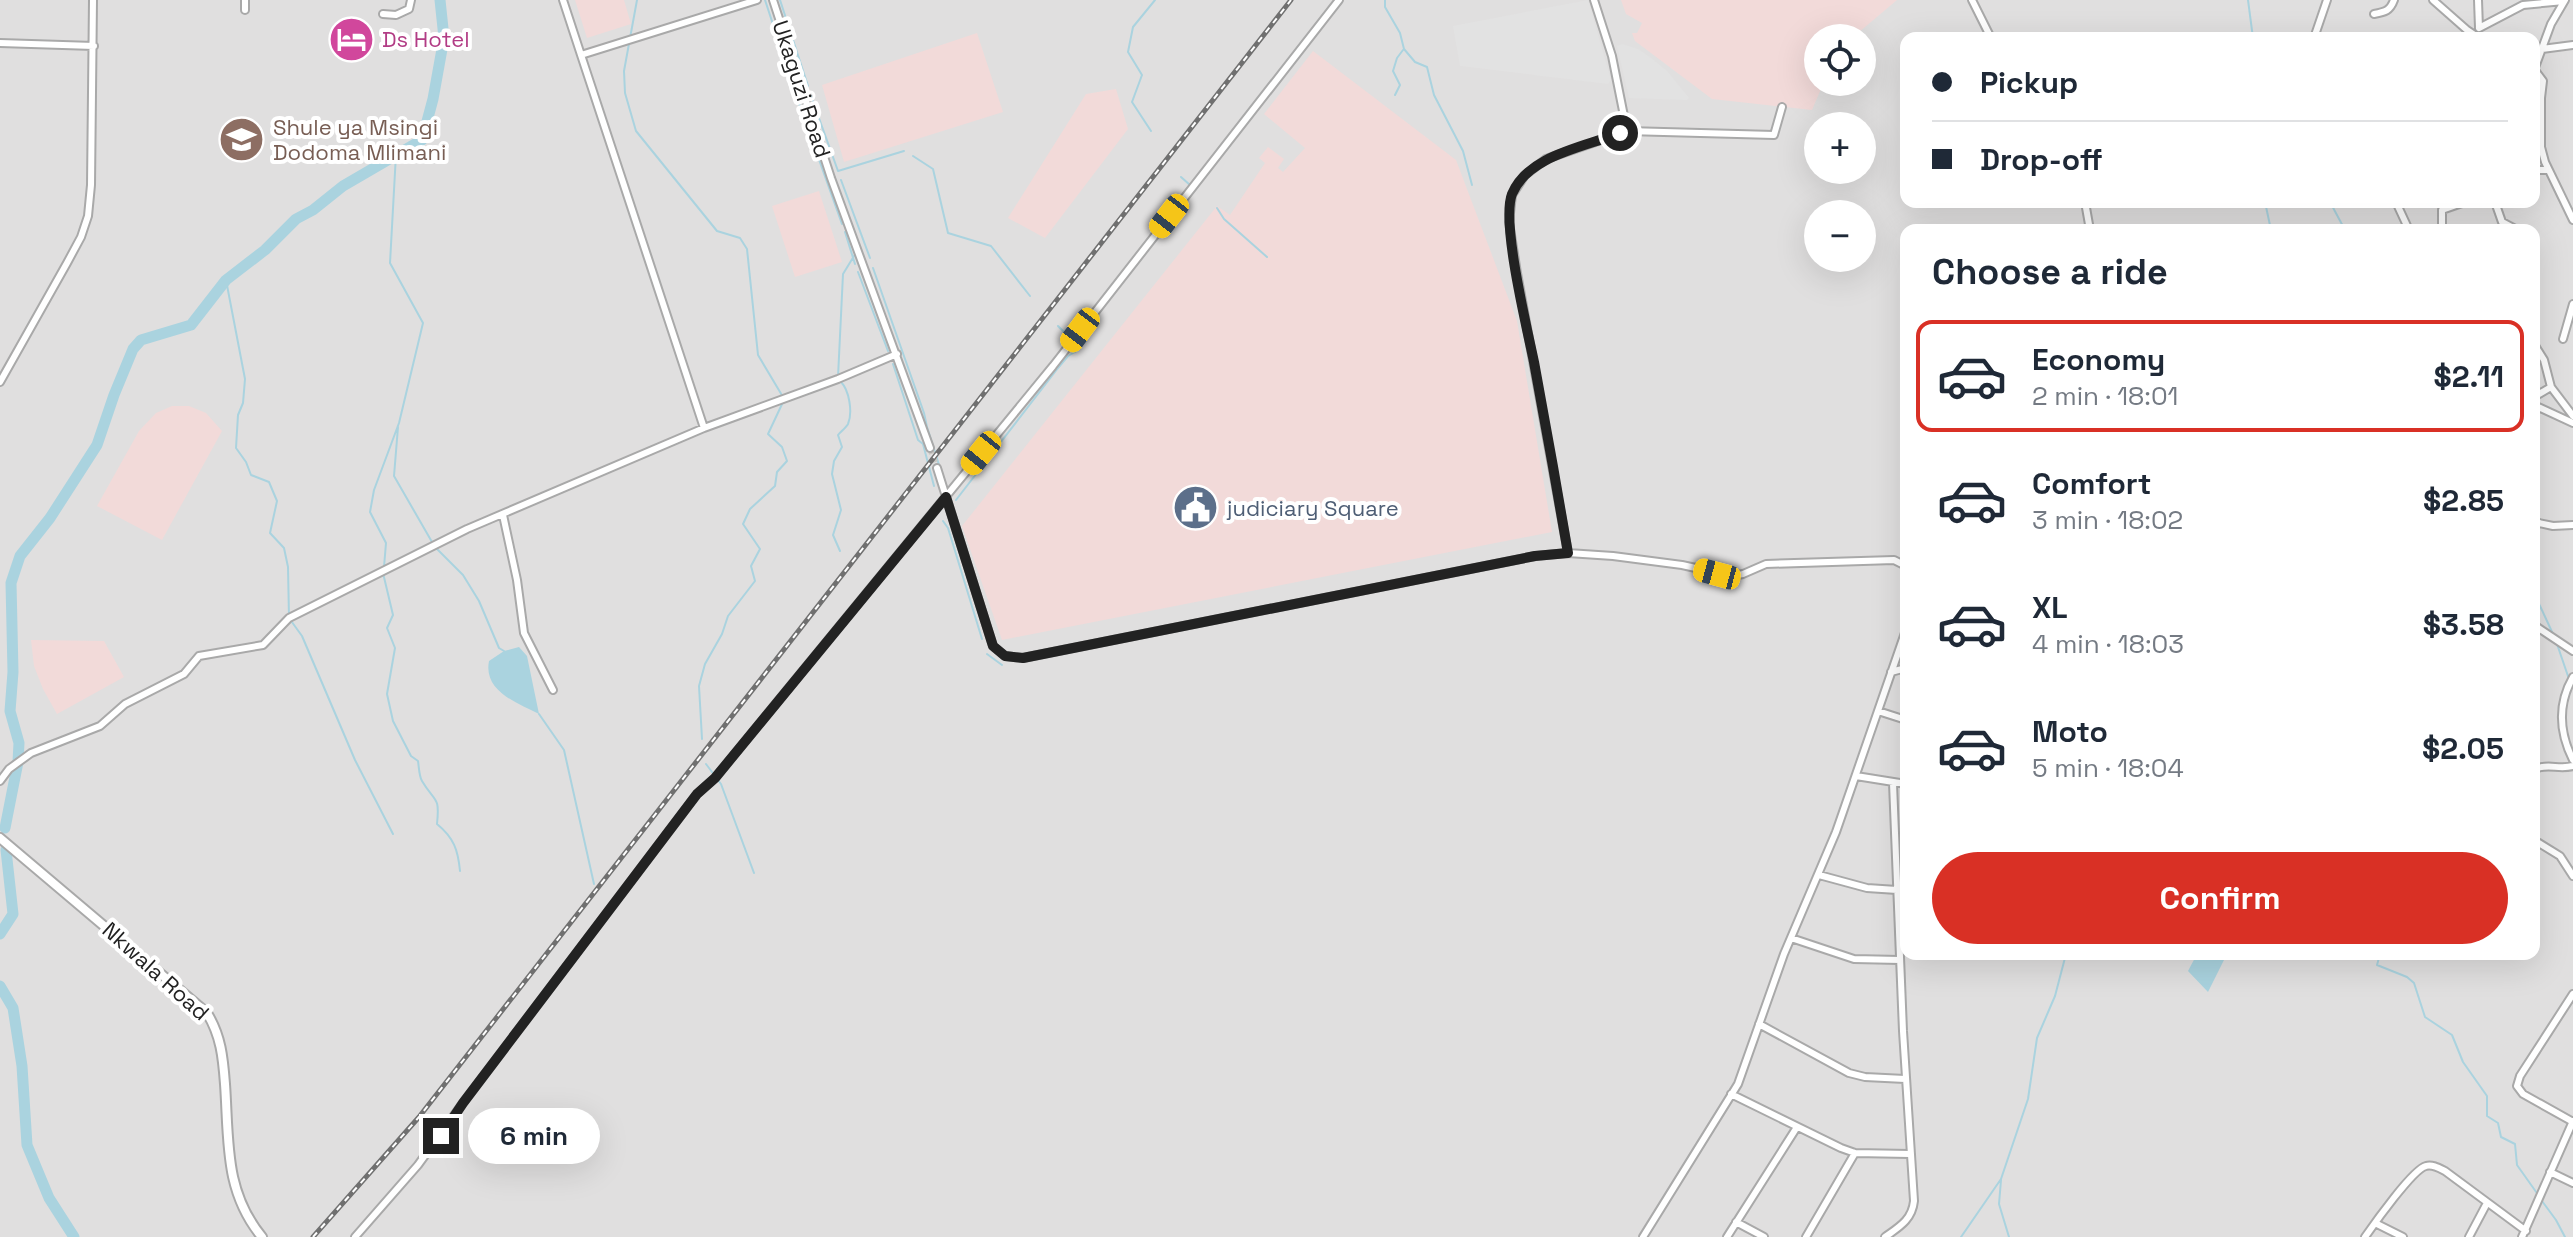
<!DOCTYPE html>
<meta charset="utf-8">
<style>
body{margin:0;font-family:"Space Grotesk",sans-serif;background:#f6f6f7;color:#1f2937;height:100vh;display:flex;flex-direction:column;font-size:30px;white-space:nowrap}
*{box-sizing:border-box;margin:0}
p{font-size:26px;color:#747a83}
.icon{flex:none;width:44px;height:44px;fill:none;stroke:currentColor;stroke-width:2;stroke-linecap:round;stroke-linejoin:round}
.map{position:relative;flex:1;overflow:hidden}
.details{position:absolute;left:1900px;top:224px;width:640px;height:736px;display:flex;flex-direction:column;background:#fff;border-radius:16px;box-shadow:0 8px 32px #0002}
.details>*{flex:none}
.hud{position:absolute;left:1900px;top:32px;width:640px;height:176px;border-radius:16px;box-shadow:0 8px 32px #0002;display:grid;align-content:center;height:176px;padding:0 32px;background:#fff}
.tools{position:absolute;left:1804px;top:24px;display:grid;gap:16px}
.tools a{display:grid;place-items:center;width:72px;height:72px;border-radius:50%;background:#fff;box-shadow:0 8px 32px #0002;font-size:40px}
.end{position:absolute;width:36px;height:36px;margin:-18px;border:10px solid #222;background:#fff;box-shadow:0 0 0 4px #fff}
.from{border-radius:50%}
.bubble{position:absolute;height:56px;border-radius:28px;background:#fff;box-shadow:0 8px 32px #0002;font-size:26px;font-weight:800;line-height:56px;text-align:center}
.car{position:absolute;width:24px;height:48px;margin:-24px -12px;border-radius:10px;box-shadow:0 0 6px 2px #0007;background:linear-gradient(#f5c518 24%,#345 0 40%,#f5c518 0 76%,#345 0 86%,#f5c518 0)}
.hud b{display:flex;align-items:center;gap:28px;height:76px;font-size:30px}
.hud b+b{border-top:2px solid #e0e1e3}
.hud i{width:20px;height:20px;background:#1f2937}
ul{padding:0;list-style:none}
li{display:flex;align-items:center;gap:24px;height:112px;margin:0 16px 12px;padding:0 16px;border:4px solid transparent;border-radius:16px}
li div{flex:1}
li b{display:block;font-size:30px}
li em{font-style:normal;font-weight:800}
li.selected{border-color:#d93025}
li>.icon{width:72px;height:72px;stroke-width:1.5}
h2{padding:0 32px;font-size:36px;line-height:96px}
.action{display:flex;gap:16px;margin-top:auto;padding:16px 32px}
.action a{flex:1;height:92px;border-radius:48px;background:#d93025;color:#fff;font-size:32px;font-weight:800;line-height:92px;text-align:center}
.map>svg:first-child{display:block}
.residential{fill:#e0dfdf;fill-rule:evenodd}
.commercial{fill:#f2dad9}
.parking{fill:#e2e2e2}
.water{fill:#aad3df}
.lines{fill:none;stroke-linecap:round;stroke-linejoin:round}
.stream{stroke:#aad3df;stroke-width:2}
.river{stroke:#aad3df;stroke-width:11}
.minor-tunnel{stroke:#c8c6c1;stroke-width:6;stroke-dasharray:6 3;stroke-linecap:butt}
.minor-casing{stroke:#a9a9a9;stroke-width:10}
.tertiary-casing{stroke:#a9a9a9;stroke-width:12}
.minor{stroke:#fff;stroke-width:6}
.tertiary{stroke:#fff;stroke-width:8}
.rail-casing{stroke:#707070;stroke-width:5}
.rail{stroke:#fff;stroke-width:2;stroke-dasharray:6;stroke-linecap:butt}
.route{stroke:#222;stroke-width:10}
.labels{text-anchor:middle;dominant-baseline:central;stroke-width:8;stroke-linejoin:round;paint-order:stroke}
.hotel-label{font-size:22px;fill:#b23c85;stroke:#fff;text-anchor:start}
.street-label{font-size:22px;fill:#222;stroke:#fff}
.education-label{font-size:22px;fill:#785e54;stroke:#fff;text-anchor:start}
.service-label{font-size:22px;fill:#4e5e75;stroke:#fff;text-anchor:start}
</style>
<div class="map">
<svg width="2573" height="1237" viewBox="0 0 2573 1237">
<rect width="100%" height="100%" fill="#f2efe9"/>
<path class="residential" d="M0,0H2573V1237H0ZM1818,38H1862V82H1818ZM1906,38H2534V202H1906ZM1818,126H1862V170H1818ZM1818,214H1862V258H1818ZM1906,230H2534V954H1906Z"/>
<path class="commercial" d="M575,0H624L631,24L587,38Z
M1621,0H1897L1852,38H1818V82H1824L1812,110L1712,99L1635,41L1632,33H1637L1642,23L1626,14Z
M977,33L1003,112L844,162L822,85Z
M1313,51L1456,160L1517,321L1552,532L1002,640L962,526L1217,206L1230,215L1265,163L1259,158L1268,147L1284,159L1278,168L1283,172L1305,148L1264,114Z
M1116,89L1128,129L1045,238L1008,218L1086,94Z
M819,191L842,262L795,277L772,206Z
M172,406H189L206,413L222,431L162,540L97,506L139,431L156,413Z
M31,640L104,641L124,677L57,714L43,689L34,666Z"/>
<path class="parking" d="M1588,0L1611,80L1608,84L1460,66L1453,26Z
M1622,44L1638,49L1651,58L1667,71L1689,98L1687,100L1629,98L1617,46Z"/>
<path class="water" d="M519,647L527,656L539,714C517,703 483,691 489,661L504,651Z
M2197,954H2227L2208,992L2188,971Z"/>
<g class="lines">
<path class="stream" d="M637,0L624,71L625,93L636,131L717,231L740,238L747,249L758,355L783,397
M765,0L790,76
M780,0L808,86
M1385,0V7L1400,33L1404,49L1415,62L1427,67L1434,95L1463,151L1472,185
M2248,0L2253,38
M792,84L842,224
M1395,95L1400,85L1393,71L1397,58L1403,50
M811,96L838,171L904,151
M1151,131L1132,102L1142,75L1128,52L1133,27L1155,0
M913,156L933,169L948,233L991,246L1030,296
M1181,177L1190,185
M841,180L870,258
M2265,202L2271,230
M2330,202L2345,230
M1217,208L1224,219L1267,257
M845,232L855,264
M873,268L924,413L927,427L940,468
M858,272L888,351
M226,280L245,379L243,403L238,415L236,448L246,462L251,475L269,482L277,501L270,533L284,548L288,567L289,618L302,636L355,760L393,834
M1058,326L1064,332
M893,364L918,440L923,444L934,486
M838,377L843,274L854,256
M398,427L394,476L432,542
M956,500L1058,368L1068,356L1080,349
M943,521L948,528L982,639
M435,547L463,575L479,601L499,648L504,651
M840,551L833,535L841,510L832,474L834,461L842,447L838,435C841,431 846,428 848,424C853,412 849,390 841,382
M384,567L386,543L370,512L374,490L399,423L423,323L390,263L396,154
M383,573L393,615L387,628L395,648L387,694L393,721L411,756L418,761C419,767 419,776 422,781C435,803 440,795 437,824C454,838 458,850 460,871
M2534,593L2553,634
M2557,644L2569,679
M987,654L1002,665
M539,714L564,750L594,884
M702,739L699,686L705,664L722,634L728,616L755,581L751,566L760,549L743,524L750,509L775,486L777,472L787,461L782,447L768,434L783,402
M706,764L721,784L754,873
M2380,954L2377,965L2407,977L2414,983L2425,1017L2452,1035L2463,1062L2487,1096V1116L2498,1123L2501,1137L2515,1144L2517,1165L2539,1196
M2001,1180L1999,1204L2009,1237
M2542,1201L2556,1220L2565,1237
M1961,1237L2001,1179L2028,1099L2037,1038L2055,996L2066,954"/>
<path class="river" d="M5,828L18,762L19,743L10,711L13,672L11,583L20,556L50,518L97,445L114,395L133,349L141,340L191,325L226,280L265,250L296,219L313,210L343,186L422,140L433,99L444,38L440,0
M0,934L13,914L6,850
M0,986L13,1008L22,1066L27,1145L49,1198L74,1237"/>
<path class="minor-tunnel" d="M930,448L937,468"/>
<defs>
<path id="minor" d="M563,0L581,55
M773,0L831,178L930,448
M1594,0L1612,56L1627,131L1774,135L1782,107
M1972,0L1991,38
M2433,0L2467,30L2479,38
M2478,0L2479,28
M245,10V0
M383,14L396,15L409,9L411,0
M2374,14C2385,12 2390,11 2394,0
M2479,28L2523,5L2564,1
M2314,38L2327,0
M0,43L94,46
M2542,49L2573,45
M2534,69L2543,81L2541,98V147L2545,162L2573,220
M2534,70L2551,24L2565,0
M2534,170H2548
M2085,202L2090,230
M2396,202L2409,230
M2495,202L2502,222L2517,230
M2442,230V210L2465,202
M2563,339L2573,304
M2534,344L2544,360L2551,387L2573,416
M0,382L67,263L81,237L88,216L91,185L93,0
M2534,397L2551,387
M2534,405L2573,423
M704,428L581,55L757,0
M937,468L993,646L1005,656L1023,658L1535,556L1568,553L1613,556L1682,565L1732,576L1743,574L1766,564L1894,560L1906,566
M503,515L517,580L524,633L553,690
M2534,522L2553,526L2573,525
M1568,553L1517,273L1509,222L1512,195L1525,175L1546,159L1627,131
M2534,625L2573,651
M1891,672L1906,668
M2573,677C2557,705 2559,732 2573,760
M1878,711L1906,720
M2534,769C2548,763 2559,770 2573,766
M1856,776L1906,784
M0,781L9,769L31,753L100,726L125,704L184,674L199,656L263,645L289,618L467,529L704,428L838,379L897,354
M2534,840L2560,856L2573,876
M1819,875L1867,888L1897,890
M1791,938L1854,959L1900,960
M1759,1024L1849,1073L1865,1077L1905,1079
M1731,1094L1841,1148L1855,1153L1910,1154
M2573,1122L2523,1094L2517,1086L2520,1076L2573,994
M2550,1172L2573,1183
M1736,1222L1764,1237
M2375,1223L2403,1237
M355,1237L418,1165L463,1103L697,794L715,778L1053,366L1339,0
M1643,1237L1738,1084L1784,954L1836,832L1906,630
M1727,1237L1797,1127
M1806,1237L1855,1153
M1885,1237C1899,1227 1912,1220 1914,1201L1903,1031L1893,783
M2365,1237C2374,1224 2413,1169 2426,1166C2432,1164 2439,1168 2445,1171L2526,1231
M2469,1237L2487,1203
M2522,1237L2573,1121"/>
<path id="tertiary" d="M0,838L207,1013C221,1036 223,1057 225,1084C229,1141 224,1191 262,1237"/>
</defs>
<use href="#minor" class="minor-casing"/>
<use href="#tertiary" class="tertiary-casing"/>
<use href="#minor" class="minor"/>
<use href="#tertiary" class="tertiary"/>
<defs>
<path id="rail" d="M313,1237L419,1117L1291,0"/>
</defs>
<use href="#rail" class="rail-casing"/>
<use href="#rail" class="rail"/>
</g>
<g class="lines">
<path class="route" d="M441,1136L463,1103L697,794L715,778L946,497L993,646L1005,656L1023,658L1535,556L1568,553C1557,489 1546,426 1534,362C1527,328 1501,222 1512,194C1528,155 1585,147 1620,133"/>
</g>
<defs>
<symbol id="hotel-disc" viewBox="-11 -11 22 22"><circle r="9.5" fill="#d1479c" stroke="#fff"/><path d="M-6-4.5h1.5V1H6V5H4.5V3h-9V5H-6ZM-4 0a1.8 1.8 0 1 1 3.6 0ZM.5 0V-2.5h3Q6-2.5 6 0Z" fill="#fff"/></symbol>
<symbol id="school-disc" viewBox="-11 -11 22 22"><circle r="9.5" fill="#8d6e63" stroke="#fff"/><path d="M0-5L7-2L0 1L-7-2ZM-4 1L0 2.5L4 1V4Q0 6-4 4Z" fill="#fff"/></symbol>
<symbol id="civic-disc" viewBox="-11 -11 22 22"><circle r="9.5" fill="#5c6f8a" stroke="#fff"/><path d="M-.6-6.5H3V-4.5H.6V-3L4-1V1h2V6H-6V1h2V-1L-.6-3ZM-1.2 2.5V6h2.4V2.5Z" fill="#fff"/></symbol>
</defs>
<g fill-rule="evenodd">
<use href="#hotel-disc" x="326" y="14" width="51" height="51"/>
<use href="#school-disc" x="216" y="114" width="51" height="51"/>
<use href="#civic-disc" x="1170" y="482" width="51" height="51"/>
</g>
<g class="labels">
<g class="hotel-label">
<text x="382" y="39">Ds Hotel</text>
</g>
<g class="street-label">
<text transform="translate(802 89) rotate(72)">Ukaguzi Road</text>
<text transform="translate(156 971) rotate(42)">Nkwala Road</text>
</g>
<g class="education-label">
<text x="273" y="127">Shule ya Msingi<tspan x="273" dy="25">Dodoma Mlimani</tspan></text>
</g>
<g class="service-label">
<text x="1227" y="508">judiciary Square</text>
</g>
</g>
</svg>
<div class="tools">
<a><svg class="icon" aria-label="locate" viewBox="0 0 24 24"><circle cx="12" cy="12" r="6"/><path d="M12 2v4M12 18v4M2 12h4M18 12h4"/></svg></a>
<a>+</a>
<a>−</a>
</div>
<i class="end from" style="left:1620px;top:133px"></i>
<i class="end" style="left:441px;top:1136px"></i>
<div class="bubble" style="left:468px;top:1108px;width:132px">6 min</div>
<i class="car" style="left:1169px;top:216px;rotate:218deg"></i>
<i class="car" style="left:1080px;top:330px;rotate:217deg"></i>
<i class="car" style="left:981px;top:453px;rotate:219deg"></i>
<i class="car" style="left:1717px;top:574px;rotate:285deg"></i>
<div class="hud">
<b><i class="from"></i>Pickup</b>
<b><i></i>Drop-off</b>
</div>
<section class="details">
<h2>Choose a ride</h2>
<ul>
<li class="selected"><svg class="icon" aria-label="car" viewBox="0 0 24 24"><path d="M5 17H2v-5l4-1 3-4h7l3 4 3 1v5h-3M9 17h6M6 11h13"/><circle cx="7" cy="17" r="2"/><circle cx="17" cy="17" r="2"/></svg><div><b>Economy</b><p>2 min · 18:01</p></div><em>$2.11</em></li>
<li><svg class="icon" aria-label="car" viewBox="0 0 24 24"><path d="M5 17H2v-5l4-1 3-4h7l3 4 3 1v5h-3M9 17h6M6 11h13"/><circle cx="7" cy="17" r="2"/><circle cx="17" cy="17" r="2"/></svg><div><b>Comfort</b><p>3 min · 18:02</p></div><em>$2.85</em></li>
<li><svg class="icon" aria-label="car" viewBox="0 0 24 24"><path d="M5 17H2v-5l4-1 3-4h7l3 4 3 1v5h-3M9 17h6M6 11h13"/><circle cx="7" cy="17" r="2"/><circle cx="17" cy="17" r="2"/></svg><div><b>XL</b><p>4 min · 18:03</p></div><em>$3.58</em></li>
<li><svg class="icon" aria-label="car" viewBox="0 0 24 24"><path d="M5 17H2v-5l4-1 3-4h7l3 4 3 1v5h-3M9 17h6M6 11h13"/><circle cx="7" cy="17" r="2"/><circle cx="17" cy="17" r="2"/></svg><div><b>Moto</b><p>5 min · 18:04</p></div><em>$2.05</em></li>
</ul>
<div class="action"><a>Confirm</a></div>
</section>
</div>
